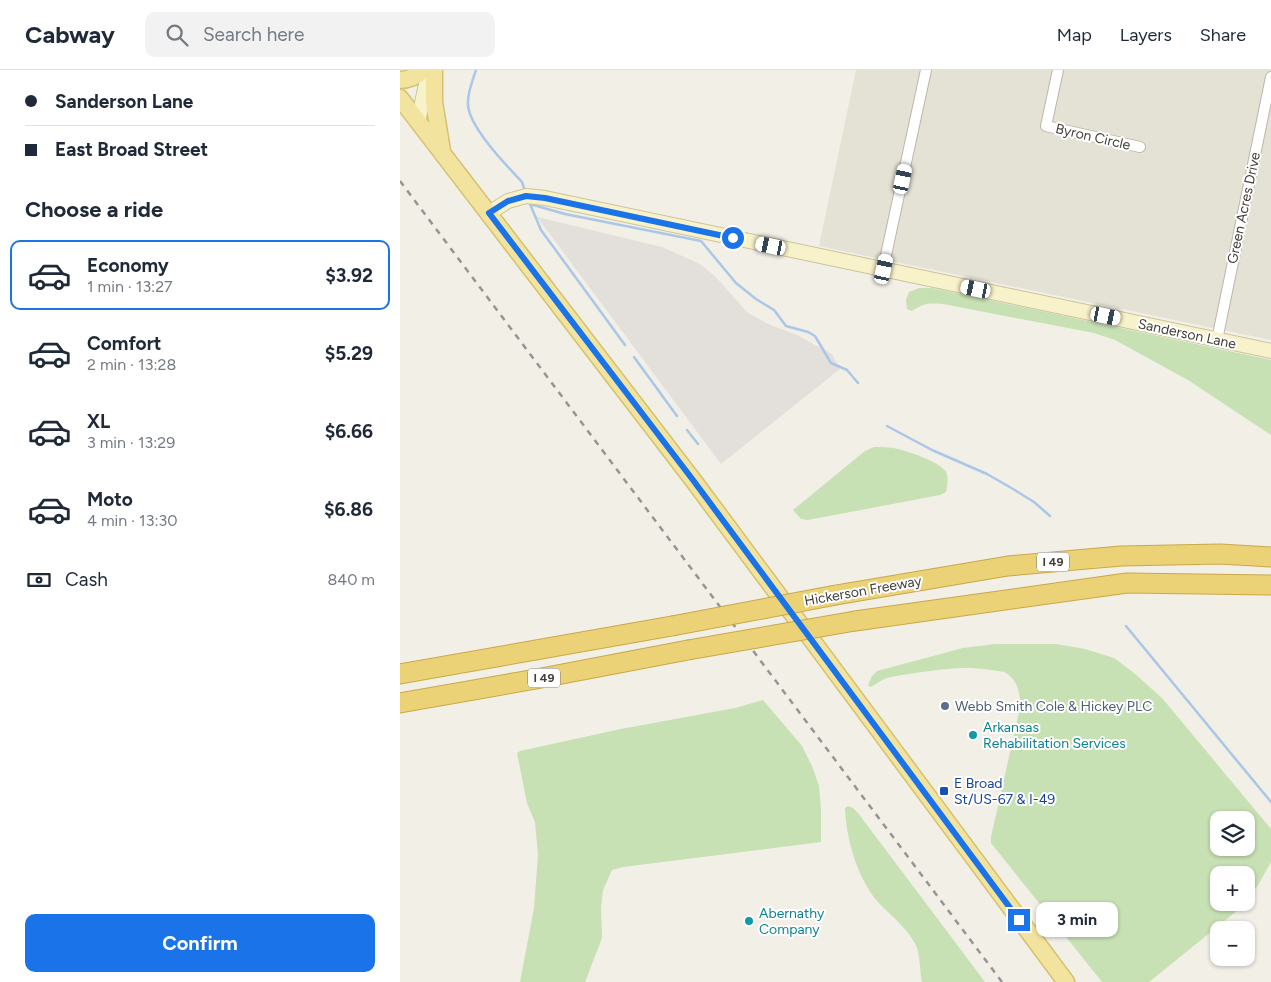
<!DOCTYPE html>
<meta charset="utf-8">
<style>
body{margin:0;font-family:Figtree,sans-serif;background:#f2f2f3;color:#1f2937;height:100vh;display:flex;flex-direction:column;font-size:19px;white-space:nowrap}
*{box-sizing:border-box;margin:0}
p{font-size:16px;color:#747a83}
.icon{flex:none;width:28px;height:28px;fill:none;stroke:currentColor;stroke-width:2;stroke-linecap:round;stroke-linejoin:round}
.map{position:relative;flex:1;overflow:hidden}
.side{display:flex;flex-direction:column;background:#fff;width:400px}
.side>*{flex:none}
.guide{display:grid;align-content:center;height:110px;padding:0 25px;background:#fff}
.fabs{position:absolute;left:810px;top:741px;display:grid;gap:10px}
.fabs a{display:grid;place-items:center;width:45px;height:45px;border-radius:10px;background:#fff;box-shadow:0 1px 4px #0004;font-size:25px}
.end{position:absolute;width:22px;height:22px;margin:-11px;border:6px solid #1a73e8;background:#fff;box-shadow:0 0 0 2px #fff}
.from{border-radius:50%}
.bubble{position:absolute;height:35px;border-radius:10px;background:#fff;box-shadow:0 1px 4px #0004;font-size:16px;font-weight:700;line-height:35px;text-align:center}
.car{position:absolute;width:15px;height:30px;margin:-15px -8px;border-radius:6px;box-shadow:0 0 4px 1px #0007;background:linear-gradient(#fff 24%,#345 0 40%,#fff 0 76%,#345 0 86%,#fff 0)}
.guide b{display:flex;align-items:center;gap:18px;height:48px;font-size:19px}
.guide b+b{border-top:1px solid #e0e1e3}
.guide i{width:12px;height:12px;background:#1f2937}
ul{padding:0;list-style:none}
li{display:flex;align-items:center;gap:15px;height:70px;margin:0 10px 8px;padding:0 15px;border:2px solid transparent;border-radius:10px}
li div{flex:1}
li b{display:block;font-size:19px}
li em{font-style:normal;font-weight:700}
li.on{border-color:#1a73e8}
li>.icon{width:45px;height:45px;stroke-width:1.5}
h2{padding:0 25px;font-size:22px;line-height:60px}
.pay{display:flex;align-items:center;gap:12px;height:55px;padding:0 25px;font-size:19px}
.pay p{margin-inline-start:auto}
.button{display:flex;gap:10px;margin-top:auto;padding:10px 25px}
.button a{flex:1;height:58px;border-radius:10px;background:#1a73e8;color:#fff;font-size:20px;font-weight:700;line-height:58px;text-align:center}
header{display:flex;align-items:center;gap:30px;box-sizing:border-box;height:70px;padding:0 25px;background:#fff;border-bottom:1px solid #e0e1e3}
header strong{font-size:24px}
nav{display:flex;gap:28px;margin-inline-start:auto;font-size:18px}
.search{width:350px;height:45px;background:#f2f2f3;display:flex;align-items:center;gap:12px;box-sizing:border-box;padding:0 18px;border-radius:10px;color:#747a83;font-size:19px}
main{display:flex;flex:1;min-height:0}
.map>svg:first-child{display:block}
.residential{fill:#e4e1d5}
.industrial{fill:#e3e0db}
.green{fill:#c7e0b4;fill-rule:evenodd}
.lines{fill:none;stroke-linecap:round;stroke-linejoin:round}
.stream{stroke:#aac7e7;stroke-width:2.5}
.street-casing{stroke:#bbb7aa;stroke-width:12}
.secondary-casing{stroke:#cbc49b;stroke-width:16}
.primary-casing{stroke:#d4c271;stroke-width:19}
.highway-casing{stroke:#caa848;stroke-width:21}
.street{stroke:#fff;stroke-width:10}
.secondary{stroke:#f8f2ca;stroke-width:14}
.primary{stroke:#f2e39f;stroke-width:16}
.highway{stroke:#ecd276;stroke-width:19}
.rail{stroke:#959595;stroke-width:2.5;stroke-dasharray:6 6;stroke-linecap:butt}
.highway-bridge-casing{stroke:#caa848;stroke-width:21;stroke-linecap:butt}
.highway-bridge{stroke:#ecd276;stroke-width:19}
.route{stroke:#1a73e8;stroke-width:6}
.service-dot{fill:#5c6f8a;stroke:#fff;stroke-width:2}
.culture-dot{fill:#0f9aa8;stroke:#fff;stroke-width:2}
.transit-dot{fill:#1a4fb4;stroke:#fff;stroke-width:2}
.labels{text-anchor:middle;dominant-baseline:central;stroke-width:4;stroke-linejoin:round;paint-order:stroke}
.shield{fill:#fff;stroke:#7b7972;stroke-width:1}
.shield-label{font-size:12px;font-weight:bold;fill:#433f36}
.street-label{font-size:14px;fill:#433f36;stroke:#fff}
.service-label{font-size:14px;fill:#4e5e75;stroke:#fff;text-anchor:start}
.culture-label{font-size:14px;fill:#0d838f;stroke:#fff;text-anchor:start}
.transit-label{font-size:14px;fill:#164399;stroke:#fff;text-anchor:start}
</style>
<header>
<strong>Cabway</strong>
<div class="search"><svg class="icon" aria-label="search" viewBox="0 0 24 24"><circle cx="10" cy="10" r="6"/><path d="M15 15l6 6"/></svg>Search here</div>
<nav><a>Map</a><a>Layers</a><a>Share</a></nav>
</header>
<main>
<section class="side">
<div class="guide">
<b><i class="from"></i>Sanderson Lane</b>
<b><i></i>East Broad Street</b>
</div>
<h2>Choose a ride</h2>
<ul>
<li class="on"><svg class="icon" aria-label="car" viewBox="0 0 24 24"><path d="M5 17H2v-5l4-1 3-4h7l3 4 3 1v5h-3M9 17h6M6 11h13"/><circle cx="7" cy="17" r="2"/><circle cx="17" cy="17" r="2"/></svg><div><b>Economy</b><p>1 min · 13:27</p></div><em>$3.92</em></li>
<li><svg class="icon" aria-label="car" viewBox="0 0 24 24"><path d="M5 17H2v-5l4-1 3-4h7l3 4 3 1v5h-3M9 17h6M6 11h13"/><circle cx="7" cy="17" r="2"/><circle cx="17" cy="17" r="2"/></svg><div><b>Comfort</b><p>2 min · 13:28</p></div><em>$5.29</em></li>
<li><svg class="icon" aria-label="car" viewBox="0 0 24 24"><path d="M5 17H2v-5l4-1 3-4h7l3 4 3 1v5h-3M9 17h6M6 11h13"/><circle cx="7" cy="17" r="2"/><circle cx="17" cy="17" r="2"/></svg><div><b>XL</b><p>3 min · 13:29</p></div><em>$6.66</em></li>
<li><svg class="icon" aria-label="car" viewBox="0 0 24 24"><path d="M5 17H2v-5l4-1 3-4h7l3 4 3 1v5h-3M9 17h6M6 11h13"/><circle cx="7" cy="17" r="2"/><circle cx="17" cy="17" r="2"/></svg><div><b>Moto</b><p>4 min · 13:30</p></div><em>$6.86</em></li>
</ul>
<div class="pay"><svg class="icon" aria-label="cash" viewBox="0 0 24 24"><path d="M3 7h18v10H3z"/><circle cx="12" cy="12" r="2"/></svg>Cash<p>840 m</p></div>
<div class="button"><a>Confirm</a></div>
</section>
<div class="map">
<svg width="871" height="912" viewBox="0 0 871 912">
<rect width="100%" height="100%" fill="#f1efe6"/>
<path class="residential" d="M456,0H871V270L419,176Z"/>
<path class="industrial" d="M137,147L262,177L300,194L315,206L347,242L368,254L397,265L432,284L440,299L321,394Z"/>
<path class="green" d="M519,218H532L871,290V365L788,310L715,270L694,263L543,234C529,233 524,233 512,241L507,239L506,230L509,222Z
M474,377C480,377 487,377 493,378C505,380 541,392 546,402C549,408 547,416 546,422L540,425L408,450L401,449L393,440L465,381Z
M595,574H656L685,579L714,588L734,603L762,628L871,759V792L858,815L846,832V805H819V832L846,833L843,836L749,912H702L591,773V767L620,638C621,626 618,610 606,603C603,601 596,601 591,600C565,596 547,599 522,602C510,604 498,605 487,608C480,610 476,615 470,617L468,615L472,606L477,601L563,578ZM819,750H846V778H819Z
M363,630L402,676L412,696L419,716L421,739V772L223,797L212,800L203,820L201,837L202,868L185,912H120L134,838L138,785L135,752L127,733L117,683L120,681L221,659L335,638Z
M448,736L453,738L458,743L585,912H522C520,902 520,887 517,878C511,861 489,844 477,831C457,807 446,768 445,738Z"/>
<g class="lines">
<path class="stream" d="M76,0C73,9 67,24 68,34C68,56 107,96 122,112L124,118
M130,134L165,144L301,171L336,213L356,229L374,240L386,256L408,262L415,266L431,293L447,300L458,313
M130,134L141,160L225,275
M234,287L277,346
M487,356L532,380L587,404L613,419L634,432L650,446
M287,360L298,374
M726,556L871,732"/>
<defs>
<path id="street" d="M658,0L646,56L740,77
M483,199L526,0
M817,270L871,7"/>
<path id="secondary" d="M18,52L29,0
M89,143L108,131L126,126L145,128L871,281"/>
<path id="primary" d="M34,0V32L42,81
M0,10C10,10 17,6 24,0
M0,28L293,410L666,912"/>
<path id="highway" d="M436,525L608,496L721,486L820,484L871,487
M455,551L727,513L871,515
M0,604L272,556
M0,633L136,609L288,580"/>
</defs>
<use href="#street" class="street-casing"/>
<use href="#secondary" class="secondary-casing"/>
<use href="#primary" class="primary-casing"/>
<use href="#highway" class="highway-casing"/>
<use href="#street" class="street"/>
<use href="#secondary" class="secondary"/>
<use href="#primary" class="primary"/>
<use href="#highway" class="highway"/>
<path class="rail" d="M0,111L602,912"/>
<defs>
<path id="highway-bridge" d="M272,556L436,525
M288,580L455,551"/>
</defs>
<use href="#highway-bridge" class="highway-bridge-casing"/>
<use href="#highway-bridge" class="highway-bridge"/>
</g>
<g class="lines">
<path class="route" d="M333,168L145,128L126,126L108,131L89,143L293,410L619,850"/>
</g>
<circle class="service-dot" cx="545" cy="636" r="5"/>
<g class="culture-dot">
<circle cx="573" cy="665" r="5"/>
<circle cx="349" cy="851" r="5"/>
</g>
<rect class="transit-dot" x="539" y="716" width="10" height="10" rx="2.5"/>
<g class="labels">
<g class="shield">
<rect x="637" y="482.5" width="32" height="19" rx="4"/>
<rect x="128" y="598.5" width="32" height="19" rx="4"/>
</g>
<g class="shield-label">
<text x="653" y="492">I 49</text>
<text x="144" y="608">I 49</text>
</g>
<g class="street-label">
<text transform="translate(693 67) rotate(13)">Byron Circle</text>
<text transform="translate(844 138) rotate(-78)">Green Acres Drive</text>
<text transform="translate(787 264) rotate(12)">Sanderson Lane</text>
<text transform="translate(463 521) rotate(-10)">Hickerson Freeway</text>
</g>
<g class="service-label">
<text x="555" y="636">Webb Smith Cole &amp; Hickey PLC</text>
</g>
<g class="culture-label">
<text x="583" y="657">Arkansas<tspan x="583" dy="16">Rehabilitation Services</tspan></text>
<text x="359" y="843">Abernathy<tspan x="359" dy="16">Company</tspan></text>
</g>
<g class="transit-label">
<text x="554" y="713">E Broad<tspan x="554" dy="16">St/US-67 &amp; I-49</tspan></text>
</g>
</g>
</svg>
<div class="fabs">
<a><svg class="icon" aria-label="layers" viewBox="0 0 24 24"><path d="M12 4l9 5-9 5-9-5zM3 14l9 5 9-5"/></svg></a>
<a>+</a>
<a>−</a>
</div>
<i class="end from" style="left:333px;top:168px"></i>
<i class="end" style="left:619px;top:850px"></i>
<div class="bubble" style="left:636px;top:832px;width:82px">3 min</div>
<i class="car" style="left:503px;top:109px;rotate:12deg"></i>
<i class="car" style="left:371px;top:176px;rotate:282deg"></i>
<i class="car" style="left:484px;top:199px;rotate:12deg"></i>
<i class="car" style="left:576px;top:219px;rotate:282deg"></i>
<i class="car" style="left:706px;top:246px;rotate:102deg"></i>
</div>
</main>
